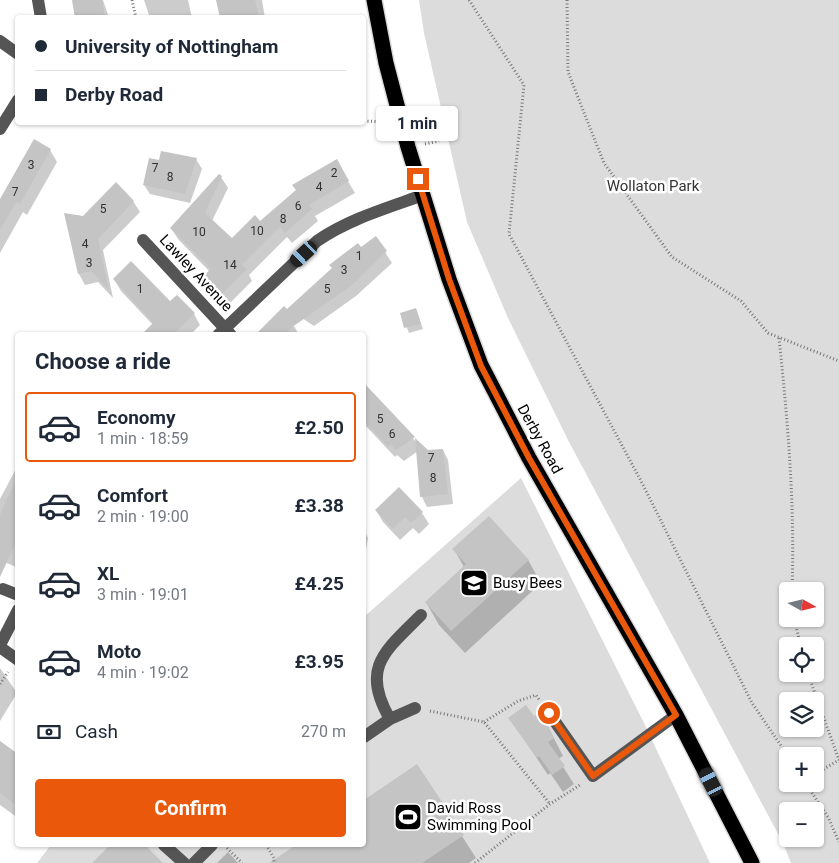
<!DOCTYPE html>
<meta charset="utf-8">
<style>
body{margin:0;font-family:Roboto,sans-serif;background:#f6f6f7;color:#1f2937;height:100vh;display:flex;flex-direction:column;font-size:19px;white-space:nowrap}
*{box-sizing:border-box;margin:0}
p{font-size:16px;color:#747a83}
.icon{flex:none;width:28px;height:28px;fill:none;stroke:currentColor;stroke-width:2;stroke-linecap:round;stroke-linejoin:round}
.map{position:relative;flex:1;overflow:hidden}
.side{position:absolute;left:15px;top:332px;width:351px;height:515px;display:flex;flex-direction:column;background:#fff;border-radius:5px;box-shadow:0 1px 4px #0004}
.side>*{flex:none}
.hud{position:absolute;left:15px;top:15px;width:351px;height:110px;border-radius:5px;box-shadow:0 1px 4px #0004;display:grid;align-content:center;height:110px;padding:0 20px;background:#fff}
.needle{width:32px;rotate:98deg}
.buttons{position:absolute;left:779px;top:582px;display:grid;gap:10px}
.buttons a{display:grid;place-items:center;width:45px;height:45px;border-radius:5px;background:#fff;box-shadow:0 1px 4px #0004;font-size:25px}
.end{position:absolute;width:22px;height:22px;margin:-11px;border:6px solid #ea580c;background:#fff;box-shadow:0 0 0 2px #fff}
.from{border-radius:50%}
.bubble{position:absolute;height:35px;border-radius:5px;background:#fff;box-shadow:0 1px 4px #0004;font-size:16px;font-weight:700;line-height:35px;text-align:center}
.car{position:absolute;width:15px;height:30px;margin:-15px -8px;border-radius:6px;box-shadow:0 0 4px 1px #0007;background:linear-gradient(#222 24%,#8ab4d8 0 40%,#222 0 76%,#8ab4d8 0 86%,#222 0)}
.hud b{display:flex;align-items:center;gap:18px;height:48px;font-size:19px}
.hud b+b{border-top:1px solid #e0e1e3}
.hud i{width:12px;height:12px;background:#1f2937}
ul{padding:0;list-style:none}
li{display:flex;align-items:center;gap:15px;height:70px;margin:0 10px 8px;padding:0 10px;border:2px solid transparent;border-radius:5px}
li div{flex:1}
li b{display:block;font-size:19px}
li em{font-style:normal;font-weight:700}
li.current{border-color:#ea580c}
li>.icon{width:45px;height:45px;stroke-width:1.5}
h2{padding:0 20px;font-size:22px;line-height:60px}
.pay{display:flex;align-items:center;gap:12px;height:55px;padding:0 20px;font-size:19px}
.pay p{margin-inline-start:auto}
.cta{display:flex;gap:10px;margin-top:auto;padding:10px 20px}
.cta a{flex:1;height:58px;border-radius:5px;background:#ea580c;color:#fff;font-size:20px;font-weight:700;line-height:58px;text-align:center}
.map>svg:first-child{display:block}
.green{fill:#dcdcdc;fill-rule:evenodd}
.shadow{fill:#0003}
.building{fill:#c4c4c4}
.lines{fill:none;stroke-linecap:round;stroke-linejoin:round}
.highway-casing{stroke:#dbdbdb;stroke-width:18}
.path{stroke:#777;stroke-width:3;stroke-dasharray:1 2.5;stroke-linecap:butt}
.minor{stroke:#555;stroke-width:12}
.highway{stroke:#000;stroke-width:15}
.route{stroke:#ea580c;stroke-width:6}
.labels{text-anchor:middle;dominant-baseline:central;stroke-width:5;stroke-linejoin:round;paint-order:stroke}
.number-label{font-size:12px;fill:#313131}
.park-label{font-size:15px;fill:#333;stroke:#fff}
.street-label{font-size:15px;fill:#000;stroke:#fff}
.poi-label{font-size:15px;fill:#000;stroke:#fff;text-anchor:start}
</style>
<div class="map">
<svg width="839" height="863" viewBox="0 0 839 863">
<rect width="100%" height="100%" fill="#fff"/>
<path class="green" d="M419,0H839V863H791L783,843L568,440L508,318L467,222L424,33ZM788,591H815V619H788ZM788,646H815V674H788ZM788,701H815V729H788ZM788,756H815V784H788ZM788,811H815V839H788Z
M521,478L644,723L710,863H37L51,845H364V617Z"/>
<path class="shadow" d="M73,0H103L109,18H76Z
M144,0H188L192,18H150Z
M217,0H262L265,18H221Z
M50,150L57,162L27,215L23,212L0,253V201Z
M196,159L202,169L190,203L150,194L144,185L160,162Z
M336,161L355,193L315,216L318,221L292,243L287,237L249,275L252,281L228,305L211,288L205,277L210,272L178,239L171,228L221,177L228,188L212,221L232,239L260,222Z
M133,201L140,212L103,250L113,298L98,282L85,285L79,274L65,215L83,217Z
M376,238L392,263L356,296L314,326L299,316Z
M114,279L194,314L200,325L190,335H143L153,325L121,291Z
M416,309L423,329L409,333L401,314Z
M294,326L298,333L303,335H261Z
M364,384L417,443L427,452L443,450L448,460L453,504L427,507L422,497L418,451L404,461L397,455L395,457L364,424Z
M18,465V563L16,567L0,560V499Z
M376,510L422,513L429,524L419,534L413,528L400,540L383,522Z
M364,530L368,538L364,561Z
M454,549L528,560L541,583L465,653L439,625L426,602L464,567Z
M0,668L17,693L0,721Z
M541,713L563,756L558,759L574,784L563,792L550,773L548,775L510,718H534Z
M0,743L18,756V818L0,805Z
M417,766L476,858L469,863H283L298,845H364V801Z
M228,852L238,863H217Z"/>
<path class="building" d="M72,0H102L105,18H75Z
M216,0H255L259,18H220Z
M34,139L51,149L20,204L16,202L0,230V199Z
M161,151L197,158L185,194L143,185L149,158L159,160Z
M337,159L349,181L309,205L312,209L285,233L280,227L242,265L247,269L221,295L203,276L211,269L170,228L219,174L222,176L205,213L232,238L255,215L260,221L296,190L292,185Z
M116,182L134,201L98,239L109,290L91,271L78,274L64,213L83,216Z
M376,236L387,251L351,286L288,330L290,335H255L284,306L287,309L332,268L329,265L358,243L361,247Z
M131,261L170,301L177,295L195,313L172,335H141L153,323L113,279Z
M416,308L421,324L404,328L400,313Z
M364,383L415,437L396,450L390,444L388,447L364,421Z
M415,438L428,450L443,449L448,494L420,497Z
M18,475V538L0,577V515Z
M399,487L423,512L411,523L405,517L393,529L375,510Z
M489,516L529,560L451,631L425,602L466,564L452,549Z
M526,705L534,716L541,711L542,717L554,738L548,742L565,766L552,775L539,756L537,758L508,718Z
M0,741L18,754V807L0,793Z
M417,764L464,835L422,863H269L296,845H364V800Z
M110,845H145L163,863H92Z"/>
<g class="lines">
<defs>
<path id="highway" d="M374,0L386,63L408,147L449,279L481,365L529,458L676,715L752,863"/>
</defs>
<use href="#highway" class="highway-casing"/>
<path class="path" d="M132,0L136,18
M469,0L524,85L509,234L641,481L752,703L788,756
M567,0L568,72L604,163L672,257L741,301L768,333L839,361
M364,121L386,122
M425,144L439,141
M779,338C788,423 795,506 792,591
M794,619L801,646
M808,674L839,760L815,774
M0,684L8,672
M430,711L484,722L550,804
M484,722L518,701L536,695L540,701
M806,784L828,817L839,842
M266,845L274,858V863
M227,848L242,863
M475,863L550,804L580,785"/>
<path class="minor" d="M38,0L41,18
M0,41L18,54
M0,129L18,100
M143,240L231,335
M218,335L317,241C349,219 387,208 423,195
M3,589L18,595
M0,645L18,610
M0,647L18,660
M549,713L593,776L676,715
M390,719C360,668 385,651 421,615
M364,737L390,719L415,708
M164,845L184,863
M194,863L212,845"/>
<use href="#highway" class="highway"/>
</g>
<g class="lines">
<path class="route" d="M418,179L449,279L481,366L529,458L676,715L593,776L549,713"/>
</g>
<defs>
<symbol id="school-square" viewBox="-11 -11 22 22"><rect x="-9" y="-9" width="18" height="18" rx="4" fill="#000" stroke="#fff"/><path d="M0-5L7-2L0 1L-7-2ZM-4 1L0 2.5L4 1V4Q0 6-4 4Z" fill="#fff"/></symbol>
<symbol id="stadium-square" viewBox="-11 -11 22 22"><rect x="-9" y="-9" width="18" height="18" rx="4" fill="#000" stroke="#fff"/><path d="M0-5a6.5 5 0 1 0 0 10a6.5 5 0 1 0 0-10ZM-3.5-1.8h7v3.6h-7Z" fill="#fff"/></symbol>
</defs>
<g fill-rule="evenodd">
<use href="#school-square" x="458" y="567" width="32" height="32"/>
<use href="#stadium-square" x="392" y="801" width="32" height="32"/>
</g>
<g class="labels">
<g class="number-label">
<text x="31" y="165">3</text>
<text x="155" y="168">7</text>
<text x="334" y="173">2</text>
<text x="170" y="177">8</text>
<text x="319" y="187">4</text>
<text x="15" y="192">7</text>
<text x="298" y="206">6</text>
<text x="103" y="209">5</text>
<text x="283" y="219">8</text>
<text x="257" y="231">10</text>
<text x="199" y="232">10</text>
<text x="85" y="244">4</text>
<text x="359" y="256">1</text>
<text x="89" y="263">3</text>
<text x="230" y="265">14</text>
<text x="344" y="270">3</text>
<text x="140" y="289">1</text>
<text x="327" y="289">5</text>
<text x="380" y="419">5</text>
<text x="392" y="434">6</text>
<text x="431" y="458">7</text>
<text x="433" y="478">8</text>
</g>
<g class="park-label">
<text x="653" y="186">Wollaton Park</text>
</g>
<g class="street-label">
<text transform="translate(196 273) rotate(47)">Lawley Avenue</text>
<text transform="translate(540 439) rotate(61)">Derby Road</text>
</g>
<g class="poi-label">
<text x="493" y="583">Busy Bees</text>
<text x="427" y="808">David Ross<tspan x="427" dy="17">Swimming Pool</tspan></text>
</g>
</g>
</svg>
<div class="buttons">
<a><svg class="needle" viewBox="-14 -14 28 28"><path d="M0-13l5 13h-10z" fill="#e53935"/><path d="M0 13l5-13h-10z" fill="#747a83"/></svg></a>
<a><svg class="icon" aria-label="locate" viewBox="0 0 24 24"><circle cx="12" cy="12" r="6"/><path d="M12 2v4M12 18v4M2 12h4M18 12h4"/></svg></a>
<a><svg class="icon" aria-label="layers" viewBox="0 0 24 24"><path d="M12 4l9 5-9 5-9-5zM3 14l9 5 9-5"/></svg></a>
<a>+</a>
<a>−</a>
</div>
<i class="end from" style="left:549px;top:713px"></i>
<i class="end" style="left:418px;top:179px"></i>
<div class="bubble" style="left:376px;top:106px;width:82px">1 min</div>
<i class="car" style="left:304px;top:254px;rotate:227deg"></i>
<i class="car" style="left:711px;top:782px;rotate:333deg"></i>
<div class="hud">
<b><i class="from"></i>University of Nottingham</b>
<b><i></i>Derby Road</b>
</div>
<section class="side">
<h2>Choose a ride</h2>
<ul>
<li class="current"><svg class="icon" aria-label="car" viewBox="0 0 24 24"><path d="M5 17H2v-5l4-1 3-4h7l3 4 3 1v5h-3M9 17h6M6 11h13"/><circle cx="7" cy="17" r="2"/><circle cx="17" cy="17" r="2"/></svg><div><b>Economy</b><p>1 min · 18:59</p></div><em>£2.50</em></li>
<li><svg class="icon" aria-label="car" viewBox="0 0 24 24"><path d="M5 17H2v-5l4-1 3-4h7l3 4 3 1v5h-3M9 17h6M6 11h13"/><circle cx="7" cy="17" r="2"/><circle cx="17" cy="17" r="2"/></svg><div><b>Comfort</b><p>2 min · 19:00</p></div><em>£3.38</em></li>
<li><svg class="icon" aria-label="car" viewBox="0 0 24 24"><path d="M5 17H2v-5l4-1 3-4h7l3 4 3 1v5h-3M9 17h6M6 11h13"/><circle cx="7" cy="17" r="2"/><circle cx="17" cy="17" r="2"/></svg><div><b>XL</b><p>3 min · 19:01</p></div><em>£4.25</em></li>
<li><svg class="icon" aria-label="car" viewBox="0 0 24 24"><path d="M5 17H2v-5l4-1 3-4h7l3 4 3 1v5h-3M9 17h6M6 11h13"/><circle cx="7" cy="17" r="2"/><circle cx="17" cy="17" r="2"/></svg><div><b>Moto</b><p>4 min · 19:02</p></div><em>£3.95</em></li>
</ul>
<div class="pay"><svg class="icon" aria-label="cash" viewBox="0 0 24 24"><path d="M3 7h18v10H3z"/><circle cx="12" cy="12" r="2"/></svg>Cash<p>270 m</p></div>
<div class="cta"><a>Confirm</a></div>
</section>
</div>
